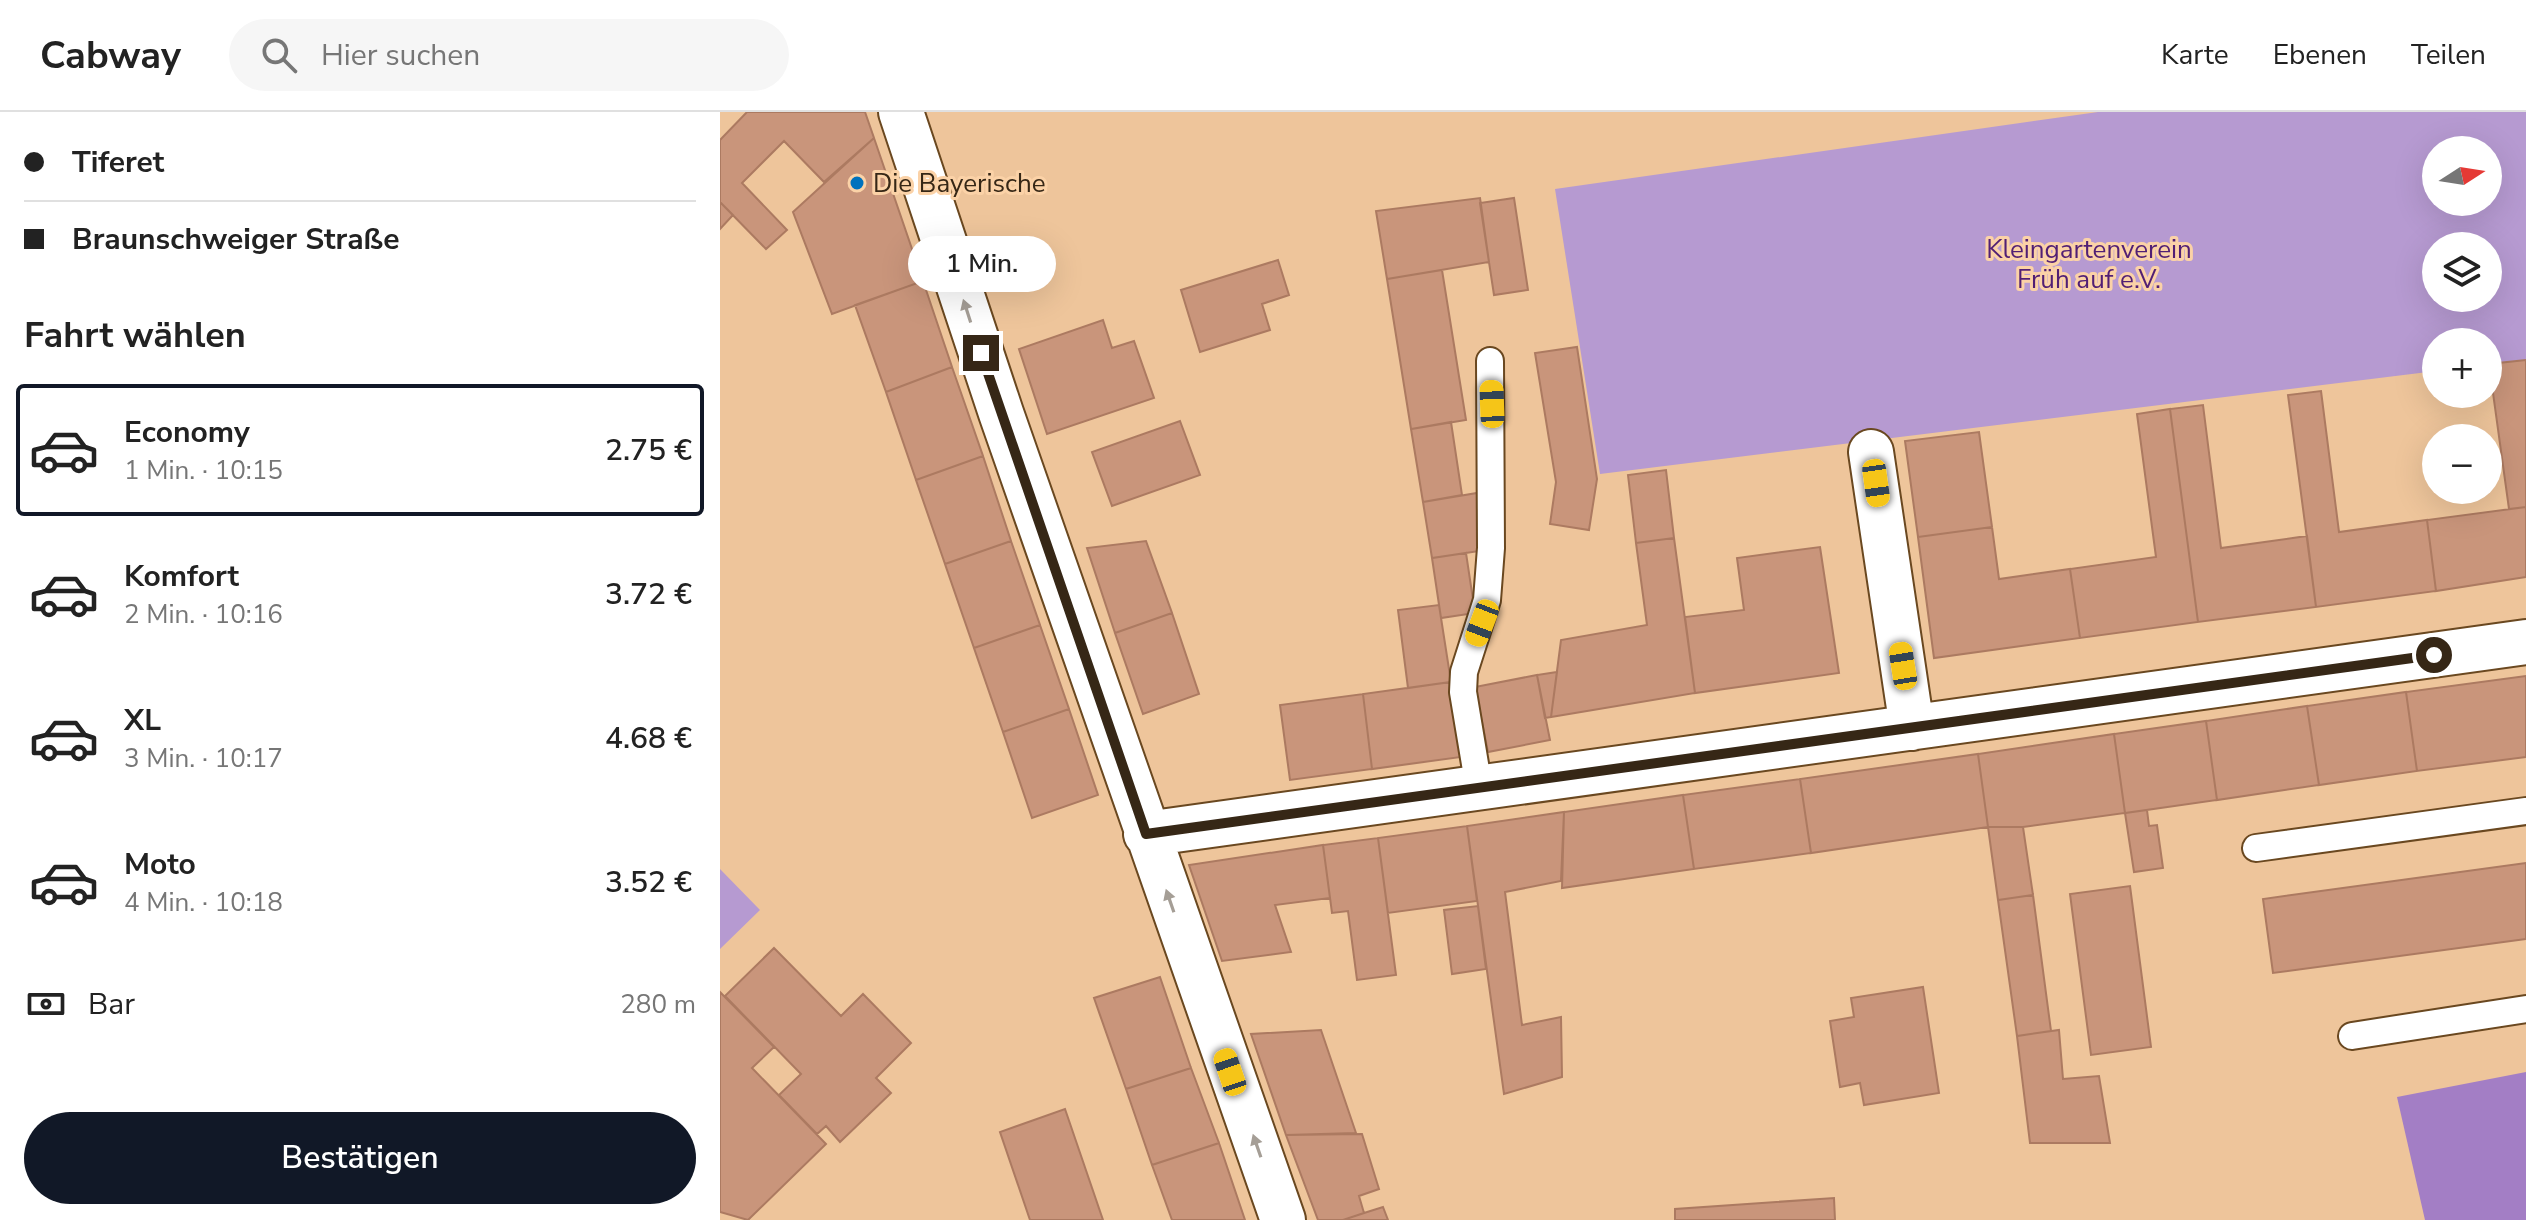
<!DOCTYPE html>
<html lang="de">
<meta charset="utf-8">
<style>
body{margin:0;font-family:"Nunito Sans",sans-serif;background:#f6f6f6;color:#222;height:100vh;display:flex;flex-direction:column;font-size:30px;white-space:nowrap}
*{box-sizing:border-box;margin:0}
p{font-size:26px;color:#767676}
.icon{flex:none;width:44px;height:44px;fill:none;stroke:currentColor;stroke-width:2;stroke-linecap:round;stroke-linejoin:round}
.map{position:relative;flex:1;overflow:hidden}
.side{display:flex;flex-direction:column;background:#fff;width:720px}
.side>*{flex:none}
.guide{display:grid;align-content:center;height:176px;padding:0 24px;background:#fff}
.needle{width:52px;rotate:78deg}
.controls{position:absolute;left:1702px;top:24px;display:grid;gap:16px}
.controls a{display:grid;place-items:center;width:80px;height:80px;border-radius:50%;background:#fff;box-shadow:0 8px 32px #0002;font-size:40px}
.end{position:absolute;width:36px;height:36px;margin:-18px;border:10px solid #362716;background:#fff;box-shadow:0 0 0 4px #fff}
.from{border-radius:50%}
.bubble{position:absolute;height:56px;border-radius:28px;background:#fff;box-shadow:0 8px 32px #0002;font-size:26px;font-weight:600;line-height:56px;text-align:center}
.car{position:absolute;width:24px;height:48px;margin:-24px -12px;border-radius:10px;box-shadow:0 0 6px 2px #0007;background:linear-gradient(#f5c518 24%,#345 0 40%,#f5c518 0 76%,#345 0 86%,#f5c518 0)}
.guide b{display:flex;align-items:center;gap:28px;height:76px;font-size:30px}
.guide b+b{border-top:2px solid #e0e0e0}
.guide i{width:20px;height:20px;background:#222}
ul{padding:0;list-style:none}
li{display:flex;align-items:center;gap:24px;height:132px;margin:0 16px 12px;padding:0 8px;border:4px solid transparent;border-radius:8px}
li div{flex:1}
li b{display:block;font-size:30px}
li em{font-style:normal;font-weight:600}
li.active{border-color:#111827}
li>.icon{width:72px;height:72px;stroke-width:1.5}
h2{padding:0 24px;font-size:36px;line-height:96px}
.pay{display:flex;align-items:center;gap:20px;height:88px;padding:0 24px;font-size:30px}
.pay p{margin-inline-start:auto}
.primary-button{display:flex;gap:16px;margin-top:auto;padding:16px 24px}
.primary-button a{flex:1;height:92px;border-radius:48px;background:#111827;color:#fff;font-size:32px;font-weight:600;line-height:92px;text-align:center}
header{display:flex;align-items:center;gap:48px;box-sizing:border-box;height:112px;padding:0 40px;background:#fff;border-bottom:2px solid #e0e0e0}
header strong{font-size:38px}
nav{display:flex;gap:44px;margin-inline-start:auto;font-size:28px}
.search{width:560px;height:72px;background:#f6f6f6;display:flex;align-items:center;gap:20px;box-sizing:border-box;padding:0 28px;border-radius:44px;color:#767676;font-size:30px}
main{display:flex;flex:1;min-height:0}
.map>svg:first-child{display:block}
.green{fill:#b69ad1;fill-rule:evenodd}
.forest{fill:#a37ec5}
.building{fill:#c9957b;stroke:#ac7a61;stroke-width:2}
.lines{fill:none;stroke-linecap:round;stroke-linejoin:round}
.service-casing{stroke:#6a4820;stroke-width:30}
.minor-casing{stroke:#6a4820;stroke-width:48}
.service{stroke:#fff;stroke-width:26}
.minor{stroke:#fff;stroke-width:44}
.oneway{fill:#a59e96}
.route{stroke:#362716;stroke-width:10}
.poi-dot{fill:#0072bd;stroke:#fbd2a7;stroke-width:3}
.labels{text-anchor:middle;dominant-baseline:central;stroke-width:6;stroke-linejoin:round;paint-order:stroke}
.poi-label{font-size:26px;fill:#362716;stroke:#fbd2a7;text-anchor:start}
.park-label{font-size:26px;fill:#511f74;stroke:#fbd2a7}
</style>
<header>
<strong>Cabway</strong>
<div class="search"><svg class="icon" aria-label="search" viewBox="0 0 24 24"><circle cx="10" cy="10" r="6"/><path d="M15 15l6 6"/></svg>Hier suchen</div>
<nav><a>Karte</a><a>Ebenen</a><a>Teilen</a></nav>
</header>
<main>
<section class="side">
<div class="guide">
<b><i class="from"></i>Tiferet</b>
<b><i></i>Braunschweiger Straße</b>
</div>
<h2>Fahrt wählen</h2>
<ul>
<li class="active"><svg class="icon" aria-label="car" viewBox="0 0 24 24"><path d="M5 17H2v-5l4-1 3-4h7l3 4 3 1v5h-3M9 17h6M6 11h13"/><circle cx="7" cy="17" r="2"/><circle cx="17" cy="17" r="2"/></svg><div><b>Economy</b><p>1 Min. · 10:15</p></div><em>2.75 €</em></li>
<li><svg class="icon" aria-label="car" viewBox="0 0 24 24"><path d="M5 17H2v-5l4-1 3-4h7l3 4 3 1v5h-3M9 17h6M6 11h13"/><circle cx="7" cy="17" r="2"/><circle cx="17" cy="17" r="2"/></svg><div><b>Komfort</b><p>2 Min. · 10:16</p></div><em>3.72 €</em></li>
<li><svg class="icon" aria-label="car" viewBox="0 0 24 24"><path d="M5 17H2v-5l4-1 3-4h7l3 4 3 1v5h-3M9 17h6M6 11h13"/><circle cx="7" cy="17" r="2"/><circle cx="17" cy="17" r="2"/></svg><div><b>XL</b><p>3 Min. · 10:17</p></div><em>4.68 €</em></li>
<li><svg class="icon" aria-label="car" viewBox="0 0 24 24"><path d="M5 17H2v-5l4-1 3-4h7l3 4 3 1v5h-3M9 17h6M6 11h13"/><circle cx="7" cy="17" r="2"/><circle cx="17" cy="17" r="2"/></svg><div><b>Moto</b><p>4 Min. · 10:18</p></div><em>3.52 €</em></li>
</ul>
<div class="pay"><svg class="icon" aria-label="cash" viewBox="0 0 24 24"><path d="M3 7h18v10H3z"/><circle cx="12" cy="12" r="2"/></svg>Bar<p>280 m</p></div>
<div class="primary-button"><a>Bestätigen</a></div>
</section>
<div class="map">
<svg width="1806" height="1108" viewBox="0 0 1806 1108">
<rect width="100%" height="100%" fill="#eec59b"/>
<path class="green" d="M1378,0H1806V248L1768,252V230H1716V259L880,362L835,77ZM1716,38H1768V90H1716ZM1716,134H1768V186H1716Z
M0,757L40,798L0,837Z"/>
<path class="forest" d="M1806,960V1108H1705L1677,985Z"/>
<path class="building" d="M27,0H145L154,26L104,70L64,29L22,71L67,118L46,137L0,90V28Z
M154,26L203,169L112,202L73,100Z
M760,86L769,150L667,167L656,99Z
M794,86L808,178L774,183L760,91Z
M0,90L13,103L0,117Z
M558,148L569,183L542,192L550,218L480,240L461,178Z
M722,158L746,308L691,317L667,167Z
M203,169L232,255L166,280L135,193Z
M383,208L392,236L414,229L434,286L327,322L299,237Z
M857,235L877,367L869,418L830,412L836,370L815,241Z
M1806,248V395L1789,397L1769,252Z
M232,255L263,344L196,368L166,280Z
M1601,279L1619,420L1707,408L1716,479L1596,495L1568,283Z
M1483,293L1501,436L1587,424L1596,495L1478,510L1450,297Z
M1450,297L1478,510L1360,526L1350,457L1436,445L1417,302Z
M460,309L480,363L392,394L372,340Z
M731,310L742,383L703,390L691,317Z
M1259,320L1272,415L1198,425L1185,329Z
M263,344L291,429L225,452L196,368Z
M946,358L954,426L916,431L908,363Z
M757,381L766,438L712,446L703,390Z
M1806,395V465L1716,479L1707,408Z
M1272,415L1279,467L1350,457L1360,526L1214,546L1198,425Z
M954,426L975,581L831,605L841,528L927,513L916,431Z
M291,429L320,513L254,536L225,452Z
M426,429L452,501L395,521L367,436Z
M1100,435L1119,561L975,581L965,505L1024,498L1017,446Z
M746,441L755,501L721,506L712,446Z
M719,493L731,570L688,576L678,498Z
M452,501L479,582L423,602L395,521Z
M320,513L349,597L283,620L254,536Z
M837,560L831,605L825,606L817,563Z
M817,563L830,628L768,640L755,575Z
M1806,564V645L1697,659L1686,580Z
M731,570L741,645L652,657L643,582Z
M1686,580L1697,659L1599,673L1587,594Z
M643,582L652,657L570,668L560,593Z
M1587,594L1599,673L1497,688L1486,609Z
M349,597L378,683L312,706L283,620Z
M1486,609L1497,688L1405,701L1394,622Z
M1394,622L1405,701L1303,715H1268L1258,642Z
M1258,642L1268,715L1091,741L1080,667Z
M1080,667L1091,741L974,757L963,683Z
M963,683L974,757L842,776L844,700Z
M1427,698L1429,714L1437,713L1443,756L1414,760L1405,701Z
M844,700L841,769L785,780L802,913L841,905L842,965L784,982L747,714Z
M747,714L757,789L668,801L658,726Z
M1268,715H1303L1313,783L1278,788Z
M658,726L676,863L637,868L628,799L612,801L603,733Z
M603,733L610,786L555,793L571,840L502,849L469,753Z
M1806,751V827L1553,861L1543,787Z
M1410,774L1431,935L1371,943L1350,782Z
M1313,783L1331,919L1297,924L1278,788Z
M758,794L766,857L732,862L724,798Z
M54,836L121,904L143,882L191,931L156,966L171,981L120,1030L106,1014L97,1022L59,983L81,962L5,884Z
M440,865L471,956L406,977L374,886Z
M1203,875L1219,981L1144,993L1140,971L1120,975L1110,909L1134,905L1131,886Z
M0,880L54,935L32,956L106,1032L28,1108L0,1100Z
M601,918L636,1021L566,1023L531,922Z
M1339,918L1343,967L1379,964L1390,1031H1310L1297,924Z
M471,956L499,1031L432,1053L406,977Z
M345,997L383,1108H310L280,1020Z
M642,1022L659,1077L639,1084L644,1101L623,1108H598L566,1023Z
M499,1031L525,1108H452L432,1053Z
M1114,1086L1115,1108H955V1097Z
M663,1095L668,1108H623L644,1101Z"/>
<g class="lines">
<defs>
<path id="service" d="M759,676L743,580L744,560L767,488L771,436L770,249
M1536,736L1806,699
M1632,924L1806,897"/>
<path id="minor" d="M181,0L281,301L563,1108
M1151,340L1192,616
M426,722L1806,530"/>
</defs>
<use href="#service" class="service-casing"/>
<use href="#minor" class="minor-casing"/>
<use href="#service" class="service"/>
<use href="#minor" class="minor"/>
</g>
<defs><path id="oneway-solid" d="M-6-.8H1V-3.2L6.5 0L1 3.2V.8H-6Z" transform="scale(2)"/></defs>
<g class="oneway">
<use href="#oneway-solid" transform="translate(247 199) rotate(-108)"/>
<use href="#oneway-solid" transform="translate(450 789) rotate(-109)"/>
<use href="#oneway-solid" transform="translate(537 1034) rotate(-109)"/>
</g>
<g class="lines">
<path class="route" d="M261,241L426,722L1714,543"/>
</g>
<circle class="poi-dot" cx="137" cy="71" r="8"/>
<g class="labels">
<g class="poi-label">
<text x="153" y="71">Die Bayerische</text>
</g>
<g class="park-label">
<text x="1369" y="137">Kleingartenverein<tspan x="1369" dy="30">Früh auf e.V.</tspan></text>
</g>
</g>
</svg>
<div class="controls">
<a><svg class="needle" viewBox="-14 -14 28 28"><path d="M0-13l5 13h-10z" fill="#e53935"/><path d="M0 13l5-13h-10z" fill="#767676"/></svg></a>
<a><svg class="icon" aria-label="layers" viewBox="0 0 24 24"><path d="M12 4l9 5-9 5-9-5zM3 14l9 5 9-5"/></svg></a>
<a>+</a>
<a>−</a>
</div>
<i class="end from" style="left:1714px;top:543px"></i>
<i class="end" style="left:261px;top:241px"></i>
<div class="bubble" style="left:188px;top:124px;width:148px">1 Min.</div>
<i class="car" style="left:772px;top:292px;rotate:358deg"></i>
<i class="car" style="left:1156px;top:371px;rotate:172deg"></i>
<i class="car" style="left:762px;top:511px;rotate:201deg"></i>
<i class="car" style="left:1183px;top:554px;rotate:351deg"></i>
<i class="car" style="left:510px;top:960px;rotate:341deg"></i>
</div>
</main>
